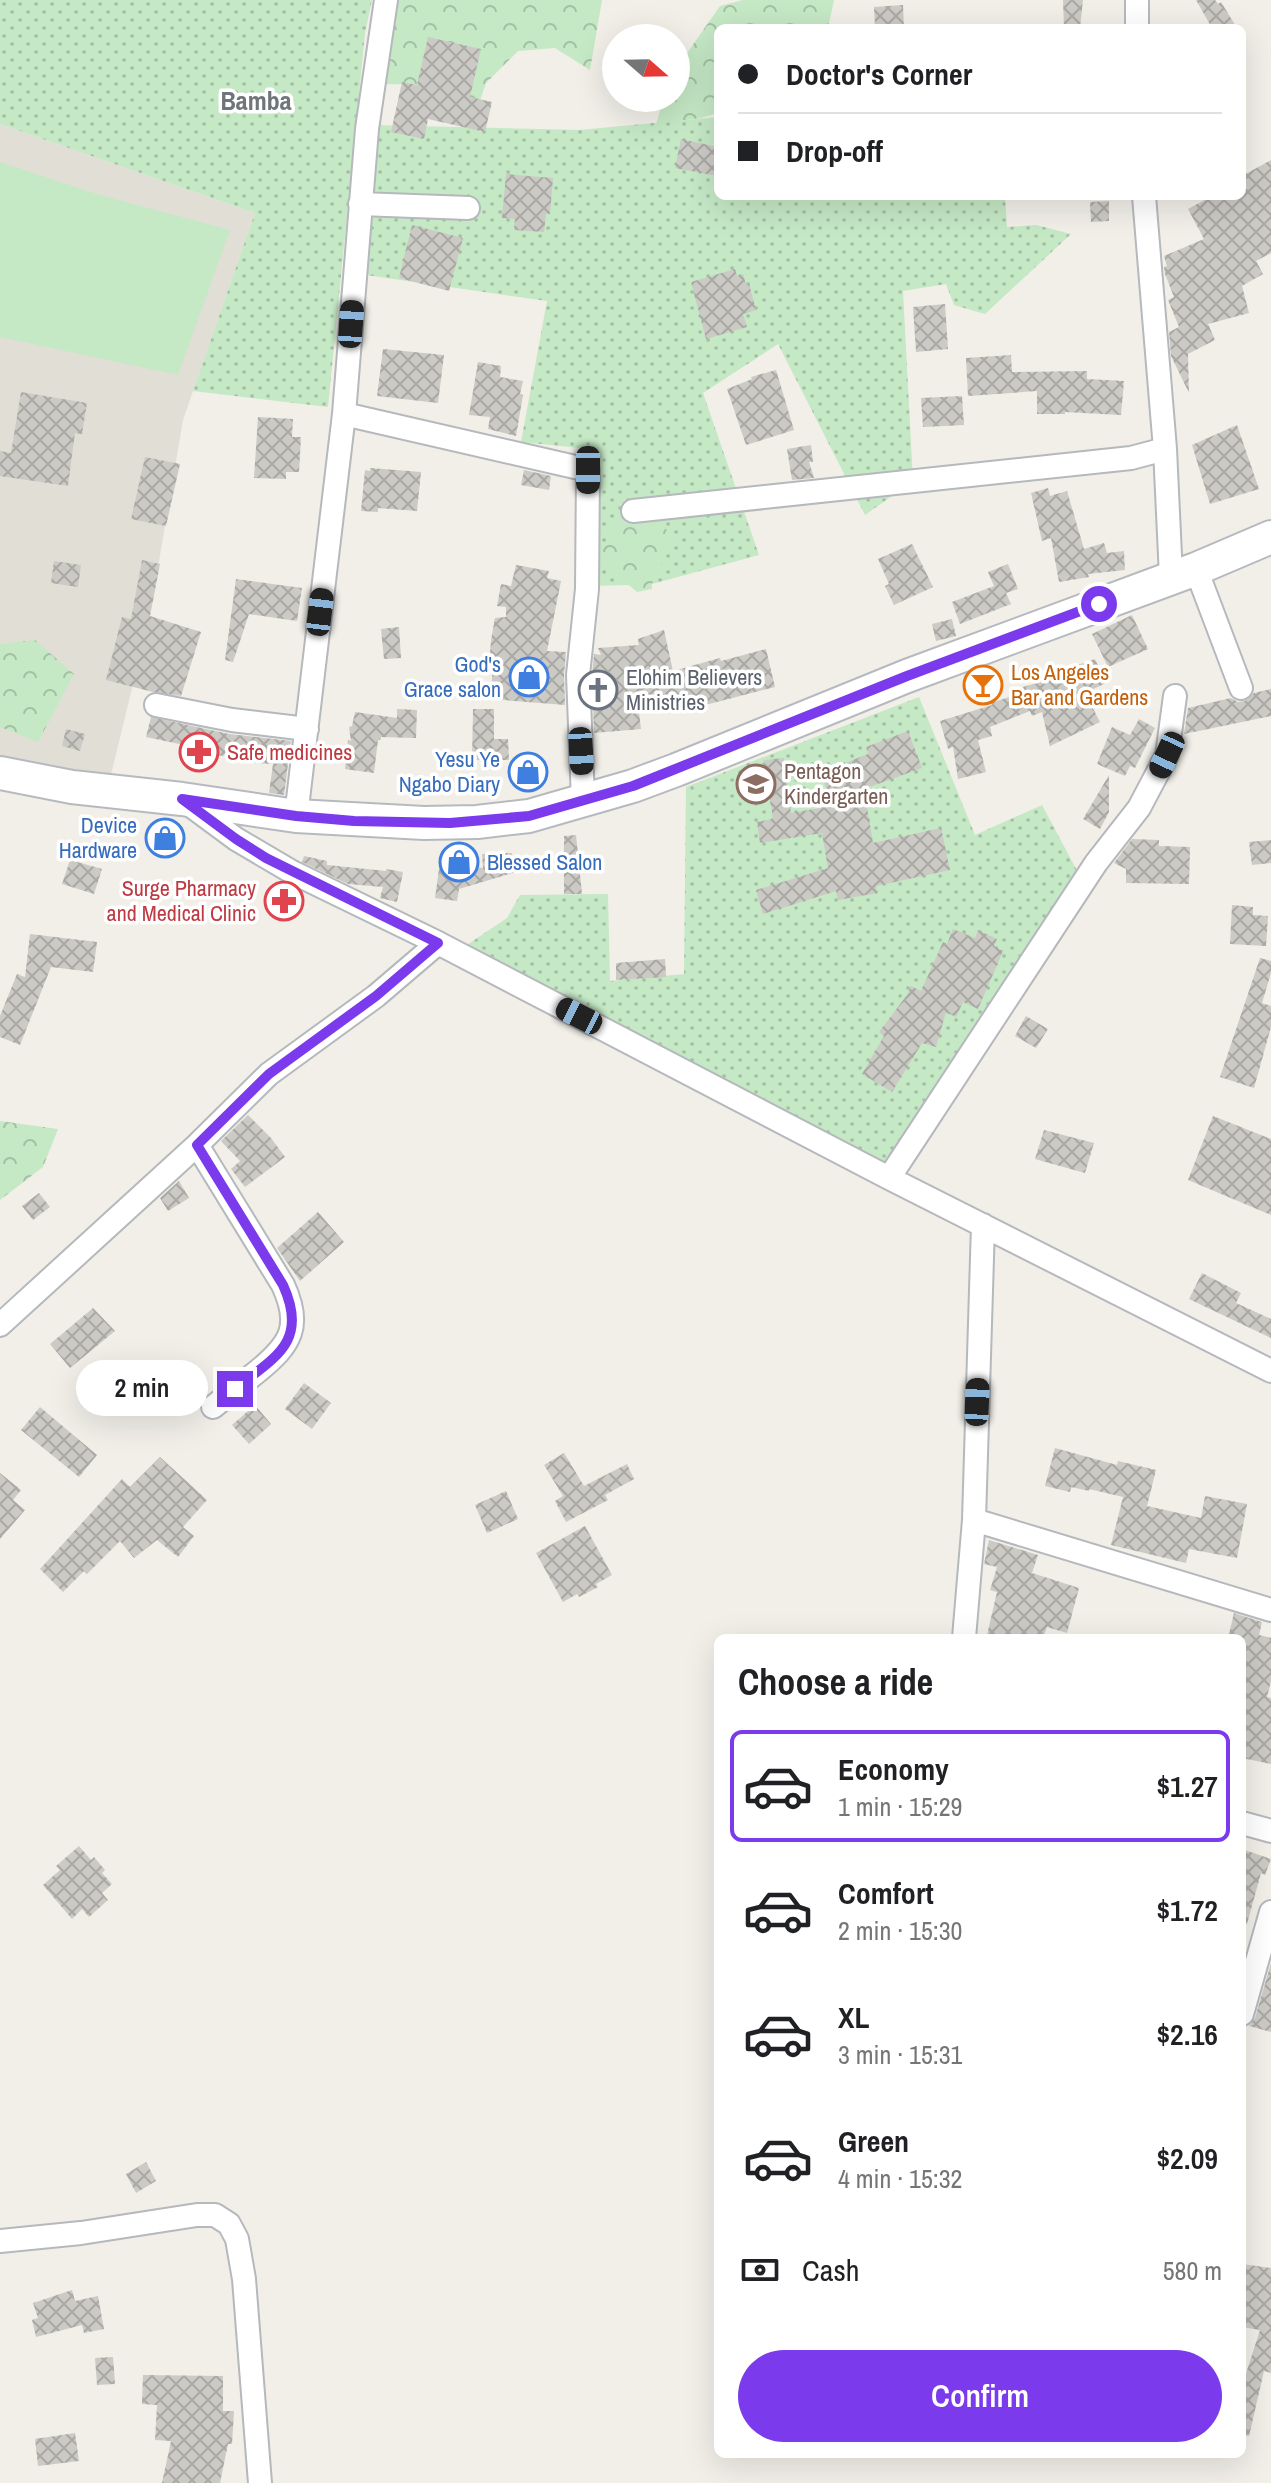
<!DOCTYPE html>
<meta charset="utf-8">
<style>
body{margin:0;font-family:"Archivo Narrow",sans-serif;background:#f2f2f2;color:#202124;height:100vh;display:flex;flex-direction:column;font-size:30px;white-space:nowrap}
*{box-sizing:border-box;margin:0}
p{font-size:26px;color:#757577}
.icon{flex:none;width:44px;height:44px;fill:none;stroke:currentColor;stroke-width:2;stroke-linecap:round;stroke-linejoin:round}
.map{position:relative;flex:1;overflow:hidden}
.sheet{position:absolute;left:714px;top:1634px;width:532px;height:824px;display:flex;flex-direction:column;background:#fff;border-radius:12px;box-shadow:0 8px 32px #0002}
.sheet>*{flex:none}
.hud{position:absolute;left:714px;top:24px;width:532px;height:176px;border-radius:12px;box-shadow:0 8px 32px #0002;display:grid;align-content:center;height:176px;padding:0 24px;background:#fff}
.needle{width:52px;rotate:110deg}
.buttons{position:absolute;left:602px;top:24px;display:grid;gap:16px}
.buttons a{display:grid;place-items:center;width:88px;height:88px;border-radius:50%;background:#fff;box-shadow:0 8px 32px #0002;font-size:40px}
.end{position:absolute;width:36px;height:36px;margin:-18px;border:10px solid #7c3aed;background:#fff;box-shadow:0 0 0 4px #fff}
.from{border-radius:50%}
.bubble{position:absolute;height:56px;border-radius:28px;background:#fff;box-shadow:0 8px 32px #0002;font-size:26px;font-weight:600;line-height:56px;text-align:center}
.car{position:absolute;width:24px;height:48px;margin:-24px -12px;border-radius:10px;box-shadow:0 0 6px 2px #0007;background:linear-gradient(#222 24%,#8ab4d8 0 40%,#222 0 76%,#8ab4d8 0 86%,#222 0)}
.hud b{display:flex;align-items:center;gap:28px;height:76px;font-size:30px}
.hud b+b{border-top:2px solid #e0e0e0}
.hud i{width:20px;height:20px;background:#202124}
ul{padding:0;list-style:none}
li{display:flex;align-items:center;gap:24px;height:112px;margin:0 16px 12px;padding:0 8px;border:4px solid transparent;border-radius:12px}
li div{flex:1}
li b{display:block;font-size:30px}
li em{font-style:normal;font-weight:600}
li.selected{border-color:#7c3aed}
li>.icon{width:72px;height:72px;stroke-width:1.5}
h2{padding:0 24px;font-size:36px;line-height:96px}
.pay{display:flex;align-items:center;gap:20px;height:88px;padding:0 24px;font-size:30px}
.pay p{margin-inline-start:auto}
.primary-button{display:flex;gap:16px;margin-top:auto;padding:16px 24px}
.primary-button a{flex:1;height:92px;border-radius:48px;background:#7c3aed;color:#fff;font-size:32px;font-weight:600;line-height:92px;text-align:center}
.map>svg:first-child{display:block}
.education{fill:#e1ded6}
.grass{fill:url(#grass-dots)}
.forest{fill:url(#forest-crowns)}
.park{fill:#c5e8c5}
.building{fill:url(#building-cross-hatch)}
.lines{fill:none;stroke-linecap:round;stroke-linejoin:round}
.street-casing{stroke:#b5b8bc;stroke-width:26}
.secondary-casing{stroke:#b6babf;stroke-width:36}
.street{stroke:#fff;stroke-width:22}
.secondary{stroke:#fff;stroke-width:32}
.route{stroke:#7c3aed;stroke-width:10}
.labels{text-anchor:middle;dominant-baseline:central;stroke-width:7;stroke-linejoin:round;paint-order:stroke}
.shop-label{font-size:22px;fill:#366cbe;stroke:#fff;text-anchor:end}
.food-label{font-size:22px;fill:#c56008;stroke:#fff;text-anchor:start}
.worship-label{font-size:22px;fill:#5b616d;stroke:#fff;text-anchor:start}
.health-label{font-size:22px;fill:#be3a42;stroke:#fff;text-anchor:start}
.education-label{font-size:22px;fill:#785e54;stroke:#fff;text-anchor:start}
.quarter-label{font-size:26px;font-weight:bold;fill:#70757a;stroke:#fff}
</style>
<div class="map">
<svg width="1271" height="2483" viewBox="0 0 1271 2483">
<defs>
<pattern id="grass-dots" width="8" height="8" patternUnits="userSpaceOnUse" patternTransform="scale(2)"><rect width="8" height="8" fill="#c5e8c5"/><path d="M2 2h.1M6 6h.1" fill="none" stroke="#a3c0a4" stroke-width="1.8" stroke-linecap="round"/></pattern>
<pattern id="forest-crowns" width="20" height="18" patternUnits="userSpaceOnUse" patternTransform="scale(2)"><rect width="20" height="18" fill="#c5e8c5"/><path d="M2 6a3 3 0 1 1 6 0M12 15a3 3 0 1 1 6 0" fill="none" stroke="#a3c0a4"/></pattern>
<pattern id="building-cross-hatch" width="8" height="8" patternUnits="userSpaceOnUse" patternTransform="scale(2)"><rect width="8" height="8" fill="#cccac5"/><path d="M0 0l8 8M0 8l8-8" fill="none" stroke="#a9a8a4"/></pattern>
</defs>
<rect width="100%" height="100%" fill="#f1efe8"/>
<path class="education" d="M0,124L255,213L183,420L150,614L109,783L0,763Z"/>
<path class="grass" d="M0,0H372L365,33L328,407L193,391L255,213L0,124Z
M718,117V196H1005L1007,227L1036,225L1071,234L985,314L954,305L946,284L903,291L913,481L865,515L778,344L703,393L759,555L652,584L599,560L629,585L591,586L583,509L590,449L521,442L547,301L359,274L373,125L579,130Z
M919,697L975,835L1042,805L1082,880L881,1179L449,957L507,918L520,895L608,894L610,981L684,974L686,787Z"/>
<path class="forest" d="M388,0H602L590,70L555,48L518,51L486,83L475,115L448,85L377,84Z
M743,0H834L828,28H718V113L701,118L656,124L664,98H676V69L720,6Z
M633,511L676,535L652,584V589L637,592L599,560L614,521Z
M35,640L74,674L38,742L0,727V644Z
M0,1121L58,1129L43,1167L0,1200Z"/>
<path class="park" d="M0,162L100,195L230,230L178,375L0,337Z"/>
<path class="building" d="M1063,0H1083L1080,28H1064Z
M1196,0H1215L1218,4L1221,2L1237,28H1212Z
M903,5L904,28H875L874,7Z
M428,37L481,49L470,97L492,102L485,132L428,119L424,139L391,132L402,82L417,85Z
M681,139L718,147V176L675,168Z
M1271,160V253L1256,261L1263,274L1242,286L1249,313L1208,324L1215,340L1188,354L1189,393L1171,356L1169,332L1179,327L1168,300L1174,297L1165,274L1164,267L1167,266L1164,256L1204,239L1188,209L1212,196H1242V176Z
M506,174L553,178L550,214H546L544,232L514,230L515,219L502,218Z
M1109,201V221L1091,222L1090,202Z
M412,225L463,238L449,291L399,278Z
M735,269L737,276L743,274L746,285L749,284L756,310L743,314L747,327L706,339L691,282Z
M945,304L948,349L916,352L913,307Z
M383,349L444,355L438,403L377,396Z
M1011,355L1012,372L1087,371V379L1124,381L1121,415L1065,412V414H1037V391L968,396L966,358Z
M478,362L501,366L500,377L523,381L520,394L523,395L516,436L488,429L490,417L469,415Z
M776,370L794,430L746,445L727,389L752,379L751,377Z
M21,392L87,403L82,434L75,433L68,486L0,476V451L11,453Z
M962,396L964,425L923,427L921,398Z
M258,417L293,419L292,437H301L299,472H286V479L254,478Z
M1237,425L1259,489L1210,504L1192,445Z
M811,445L813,462H809L814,478L792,480L787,449Z
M145,457L180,464L166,526L131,519Z
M370,468L421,472L417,511L378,508V512L361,511L365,470L370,471Z
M524,470L551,476L549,490L521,485Z
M1048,488L1050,496L1067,491L1084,549L1104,543L1107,553L1124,551L1125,570L1088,574L1089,577L1059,582L1051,538L1042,541L1031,493Z
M912,544L933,587L894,605L885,586L889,584L878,559Z
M142,560L160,564L150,616L201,632L181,696L153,692L106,680L122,617L131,619Z
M54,561L81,565L78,587L51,583Z
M1008,564L1018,589L1006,593L1011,604L960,624L952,602L994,586L988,572Z
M516,565L549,571L547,578L561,581L547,651L566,652L564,675L565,705L490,699L493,668H489L491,640L495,618L506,617V607L497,606L501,584L511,586Z
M236,579L302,588L297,621L249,614L233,662L225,660Z
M1132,615L1148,649L1108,667L1092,634Z
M952,619L956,636L936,641L932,624Z
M399,627L401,658L384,659L381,629Z
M664,630L673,671L720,658L721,661L766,649L775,687L682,711L681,707L639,712L641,729L594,733L592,675L594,654L601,655L598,648L639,645L638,639Z
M1095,659L1106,683L1085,693L1100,722L1050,746L1042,712L1032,716L1030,711L990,727L992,736L978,740L986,772L958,779L953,747L948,749L940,721L992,705L991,703L1024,692L1023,687L1054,678L1052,674Z
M1271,689V716L1184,734L1188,708L1231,698L1238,702L1245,701L1254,693Z
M397,709L417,710L416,738L381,737L380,740H378L374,773L345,769L348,740L351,741L349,727L352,726L355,712L397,718Z
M473,709H494V739H508L509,760H472Z
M151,717L229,734L291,741L284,795L269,793L273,764L254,763L255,759L184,752V745L146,737Z
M1139,719L1155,728L1135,768L1130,766L1125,776L1097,764L1112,727L1130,735Z
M66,729L85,734L80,751L62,746Z
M908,731L922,768L864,789L873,843L941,828L950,870L876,886L877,893L838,900L836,891L763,914L756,890L828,868L822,833L760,843L757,822L773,819L764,760L784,758L791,813L832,806L822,776L835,772L833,768L868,754L866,747Z
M1109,775V812L1100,829L1083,819Z
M576,835L582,894H564V836Z
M1132,839L1159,840V846L1190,847L1189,884L1126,883V869L1114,863Z
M1271,840V863L1252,865L1249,842Z
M512,853V872H516L459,889L457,901L435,898L440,862L483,868L482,854Z
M304,856L327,861V865L386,871V869L403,872L397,902L380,898L383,887L348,884L302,862Z
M70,860L102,869L94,894L62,884Z
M1232,905L1253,907V915L1268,916L1266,946L1230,944Z
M953,929L975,938L978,930L997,939L994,946L1003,951L978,1009L963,1002L956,1017L946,1012L936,1047L922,1043L892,1092L862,1074L884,1036L879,1032L907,995L911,986L921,991L943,942L947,944Z
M30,934L97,942L93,972L51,967L20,1045L0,1037V1016L17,974L25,977Z
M1260,958L1271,961V973L1262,1003L1271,1006V1027L1254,1088L1220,1077Z
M665,959L666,977L616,980V963Z
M1026,1016L1048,1029L1036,1048L1015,1036Z
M248,1115L271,1138L285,1157L245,1187L231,1169L240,1161L221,1141Z
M1213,1116L1271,1139V1215L1188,1180Z
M1044,1130L1094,1143L1085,1173L1035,1159Z
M179,1181L189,1198L168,1211L160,1198Z
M39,1193L50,1207L33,1220L22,1206Z
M318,1212L344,1242L300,1281L277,1248Z
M1202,1273L1241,1293L1236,1303L1271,1319V1338L1189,1299Z
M93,1308L115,1331L70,1368L50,1344Z
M304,1383L331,1403L312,1429L285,1409Z
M255,1405L271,1424L249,1444L232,1425Z
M40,1407L97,1455L79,1477L21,1430Z
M1055,1448L1117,1465L1118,1461L1156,1470L1147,1506L1201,1518L1205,1496L1247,1504L1237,1558L1189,1549L1186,1563L1111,1545L1123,1497L1089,1489V1491L1071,1487L1070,1492L1045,1486Z
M564,1453L584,1486L627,1464L634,1479L605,1495L608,1500L566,1522L555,1501L563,1496L544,1465Z
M160,1457L207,1500L183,1527L194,1536L178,1557L157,1540L134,1558L120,1541L87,1574L84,1571L63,1592L40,1569L122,1479L130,1487Z
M0,1473L21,1490L13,1500L25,1510L0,1539Z
M506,1491L518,1519L487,1533L475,1505Z
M585,1526L612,1575L596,1584L598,1587L579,1597L577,1594L563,1602L536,1553Z
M989,1540L1038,1555L1032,1573L1079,1588L1067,1633L1047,1627L1043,1638H997L987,1635L997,1592L990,1590L997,1567L984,1564Z
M1234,1613L1262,1622L1259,1635L1271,1638V1681L1267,1697L1271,1698V1764L1242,1758V1638H1228Z
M79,1846L91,1860L94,1857L105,1870L102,1873L112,1884L102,1893L108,1900L89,1917L82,1909L72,1919L43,1885L60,1870L56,1866Z
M1242,1849L1271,1859L1265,1875L1261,1873L1247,1924L1242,1923Z
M1271,1963V2032L1249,2026L1255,2018Z
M146,2162L156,2181L136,2193L126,2174Z
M1242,2264L1271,2268V2373L1264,2371L1249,2436L1242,2435V2386L1260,2330L1242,2327Z
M72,2290L75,2301L98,2296L104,2329L84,2333L82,2325L36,2337L32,2320L38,2318L33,2303Z
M113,2357L115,2384L97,2385L95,2358Z
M143,2375L223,2376V2411H234L232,2444H228L220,2483H162L171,2441L155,2440L157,2405L142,2404Z
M75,2433L79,2461L38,2466L35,2439Z"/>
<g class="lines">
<defs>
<path id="street" d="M1137,0V28
M1144,196L1165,449L1171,577
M360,204L468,208
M344,414L588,470L587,589L578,675L583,800
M633,511L1131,458L1165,449
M1196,569L1241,688
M156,705L232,720L307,729
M186,802L236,839L292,872L438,943L889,1178L1271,1371
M296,816L344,414L367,129L386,0
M197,1145L283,1285C302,1326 291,1344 258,1371C243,1383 228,1395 213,1407
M889,1178L1096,863L1139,808L1167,755L1175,696
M0,1325L197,1145L269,1074L376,996L438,943
M974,1520L1271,1610
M964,1638L974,1520L983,1225
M1242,1823L1271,1831
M1242,2014L1271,1912
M0,2241L81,2233L197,2215H215L229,2224L237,2239L244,2279L260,2483"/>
<path id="secondary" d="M0,773L72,787L182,799L296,816L424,823L477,822L529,816L633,786L676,770L907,676L1196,569L1271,537"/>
</defs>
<use href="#street" class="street-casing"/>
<use href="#secondary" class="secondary-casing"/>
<use href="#street" class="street"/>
<use href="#secondary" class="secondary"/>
</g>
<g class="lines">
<path class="route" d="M235,1389C275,1357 309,1342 283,1285L197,1145L269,1074L376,996L438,943L266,858L236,839L182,799L296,816L354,821L450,823L529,816L633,786L907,676L1099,604"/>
</g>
<defs>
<symbol id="shop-ring" viewBox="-11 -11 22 22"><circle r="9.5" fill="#fff" stroke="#3f7fe0" stroke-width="1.5"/><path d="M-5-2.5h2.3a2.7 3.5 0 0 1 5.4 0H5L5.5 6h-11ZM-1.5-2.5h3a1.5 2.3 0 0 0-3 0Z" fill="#3f7fe0"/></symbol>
<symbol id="bar-ring" viewBox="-11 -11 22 22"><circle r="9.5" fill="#fff" stroke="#e8710a" stroke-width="1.5"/><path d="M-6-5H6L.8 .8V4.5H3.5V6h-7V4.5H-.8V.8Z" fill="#e8710a"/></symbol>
<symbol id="church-ring" viewBox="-11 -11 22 22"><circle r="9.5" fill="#fff" stroke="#6b7280" stroke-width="1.5"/><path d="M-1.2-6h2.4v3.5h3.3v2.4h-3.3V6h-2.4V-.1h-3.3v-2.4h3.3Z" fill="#6b7280"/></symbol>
<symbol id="pharmacy-ring" viewBox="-11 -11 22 22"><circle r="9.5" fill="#fff" stroke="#e0444e" stroke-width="1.5"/><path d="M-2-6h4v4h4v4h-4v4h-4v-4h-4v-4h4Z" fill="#e0444e"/></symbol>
<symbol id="school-ring" viewBox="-11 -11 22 22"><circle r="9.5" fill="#fff" stroke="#8d6e63" stroke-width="1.5"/><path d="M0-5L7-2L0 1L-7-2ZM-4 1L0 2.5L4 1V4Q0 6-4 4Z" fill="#8d6e63"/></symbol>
</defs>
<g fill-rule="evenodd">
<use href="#shop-ring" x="507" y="655" width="44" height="44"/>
<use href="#bar-ring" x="961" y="663" width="44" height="44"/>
<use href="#church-ring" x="576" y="668" width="44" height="44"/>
<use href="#pharmacy-ring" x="177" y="730" width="44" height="44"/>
<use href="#shop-ring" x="506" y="750" width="44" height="44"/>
<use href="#school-ring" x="734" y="762" width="44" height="44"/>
<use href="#shop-ring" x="143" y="816" width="44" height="44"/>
<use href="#shop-ring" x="437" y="840" width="44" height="44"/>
<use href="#pharmacy-ring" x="262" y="879" width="44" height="44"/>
</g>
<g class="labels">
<g class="shop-label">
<text x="501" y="664">God's<tspan x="501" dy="25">Grace salon</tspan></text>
<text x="500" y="759">Yesu Ye<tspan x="500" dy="25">Ngabo Diary</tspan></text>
<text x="137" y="825">Device<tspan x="137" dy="25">Hardware</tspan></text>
<text x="487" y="862" text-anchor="start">Blessed Salon</text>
</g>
<g class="food-label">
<text x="1011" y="672">Los Angeles<tspan x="1011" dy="25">Bar and Gardens</tspan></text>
</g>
<g class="worship-label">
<text x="626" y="677">Elohim Believers<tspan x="626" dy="25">Ministries</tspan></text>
</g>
<g class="health-label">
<text x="227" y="752">Safe medicines</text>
<text x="256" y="888" text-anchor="end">Surge Pharmacy<tspan x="256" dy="25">and Medical Clinic</tspan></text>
</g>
<g class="education-label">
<text x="784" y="771">Pentagon<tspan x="784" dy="25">Kindergarten</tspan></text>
</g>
<g class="quarter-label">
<text x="256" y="100">Bamba</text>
</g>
</g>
</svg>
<div class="buttons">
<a><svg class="needle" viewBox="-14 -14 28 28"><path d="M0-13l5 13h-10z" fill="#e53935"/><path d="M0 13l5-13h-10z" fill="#757577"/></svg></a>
</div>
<i class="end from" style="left:1099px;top:604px"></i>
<i class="end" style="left:235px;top:1389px"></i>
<div class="bubble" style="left:76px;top:1360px;width:132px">2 min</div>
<i class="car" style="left:351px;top:324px;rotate:4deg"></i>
<i class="car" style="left:588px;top:470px;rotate:180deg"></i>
<i class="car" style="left:320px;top:612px;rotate:7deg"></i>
<i class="car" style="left:581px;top:751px;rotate:177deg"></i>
<i class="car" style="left:1167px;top:755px;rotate:205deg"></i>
<i class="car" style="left:579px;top:1016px;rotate:297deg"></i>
<i class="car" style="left:977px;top:1402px;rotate:2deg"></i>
<div class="hud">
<b><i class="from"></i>Doctor's Corner</b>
<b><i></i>Drop-off</b>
</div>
<section class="sheet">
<h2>Choose a ride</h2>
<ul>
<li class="selected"><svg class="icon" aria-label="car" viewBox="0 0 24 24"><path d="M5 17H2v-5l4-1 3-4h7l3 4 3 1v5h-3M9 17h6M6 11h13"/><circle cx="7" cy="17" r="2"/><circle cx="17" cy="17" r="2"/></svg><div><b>Economy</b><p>1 min · 15:29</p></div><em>$1.27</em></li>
<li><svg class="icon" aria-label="car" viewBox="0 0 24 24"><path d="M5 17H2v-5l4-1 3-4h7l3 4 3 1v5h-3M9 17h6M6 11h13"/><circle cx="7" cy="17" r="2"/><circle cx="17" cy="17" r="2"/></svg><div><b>Comfort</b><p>2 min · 15:30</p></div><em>$1.72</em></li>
<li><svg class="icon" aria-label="car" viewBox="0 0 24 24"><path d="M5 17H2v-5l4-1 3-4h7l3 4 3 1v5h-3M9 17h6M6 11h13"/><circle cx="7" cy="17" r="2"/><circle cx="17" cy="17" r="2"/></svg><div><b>XL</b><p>3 min · 15:31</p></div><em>$2.16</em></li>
<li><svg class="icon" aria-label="car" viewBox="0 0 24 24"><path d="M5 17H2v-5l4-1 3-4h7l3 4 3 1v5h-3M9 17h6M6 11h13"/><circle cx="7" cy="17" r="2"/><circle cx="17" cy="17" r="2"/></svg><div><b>Green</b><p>4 min · 15:32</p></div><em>$2.09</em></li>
</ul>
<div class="pay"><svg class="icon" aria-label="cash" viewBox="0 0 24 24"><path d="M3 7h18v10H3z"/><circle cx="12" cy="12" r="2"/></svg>Cash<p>580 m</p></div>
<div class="primary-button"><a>Confirm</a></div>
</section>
</div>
